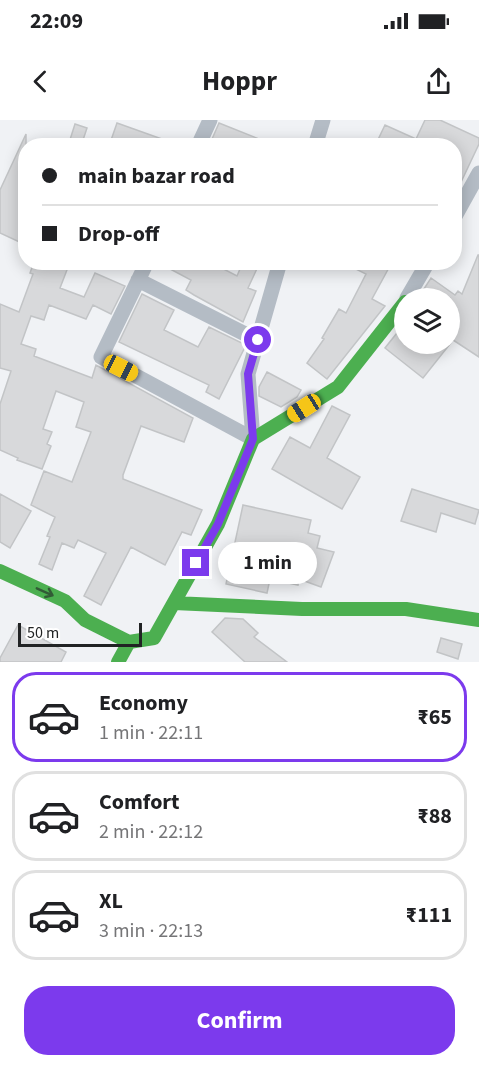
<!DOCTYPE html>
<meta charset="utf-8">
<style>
body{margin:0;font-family:"Source Sans 3",sans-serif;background:#f6f6f6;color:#202124;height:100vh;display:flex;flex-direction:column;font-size:22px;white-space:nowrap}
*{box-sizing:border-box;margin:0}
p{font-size:20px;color:#757577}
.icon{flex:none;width:33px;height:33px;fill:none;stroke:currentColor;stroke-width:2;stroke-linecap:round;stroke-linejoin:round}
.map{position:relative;height:542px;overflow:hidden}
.details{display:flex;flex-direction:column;background:#fff;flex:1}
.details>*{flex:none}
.top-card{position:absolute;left:18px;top:18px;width:444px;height:132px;border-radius:24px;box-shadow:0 3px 15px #0003;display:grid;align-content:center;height:132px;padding:0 24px;background:#fff}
.tools{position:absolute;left:394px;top:168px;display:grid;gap:12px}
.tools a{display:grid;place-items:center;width:66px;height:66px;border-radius:50%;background:#fff;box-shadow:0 3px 15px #0003;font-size:30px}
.scale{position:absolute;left:18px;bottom:15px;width:124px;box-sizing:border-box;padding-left:6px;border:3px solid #212324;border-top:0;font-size:16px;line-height:21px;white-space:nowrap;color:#212324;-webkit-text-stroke:4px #fff;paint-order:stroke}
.end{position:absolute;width:27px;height:27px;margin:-14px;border:8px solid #7c3aed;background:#fff;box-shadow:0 0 0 3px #fff}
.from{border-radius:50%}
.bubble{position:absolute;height:42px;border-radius:21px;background:#fff;box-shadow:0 3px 15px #0003;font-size:20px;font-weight:700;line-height:42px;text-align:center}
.car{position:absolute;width:18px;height:36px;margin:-18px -9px;border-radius:8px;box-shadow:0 0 4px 2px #0007;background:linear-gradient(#f5c518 24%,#345 0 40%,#f5c518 0 76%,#345 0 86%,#f5c518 0)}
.top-card b{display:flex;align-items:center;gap:21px;height:57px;font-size:22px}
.top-card b+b{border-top:2px solid #e0e0e0}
.top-card i{width:15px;height:15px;background:#202124}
ul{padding:10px 0 0;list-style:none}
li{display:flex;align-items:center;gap:18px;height:90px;margin:0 12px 9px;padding:0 12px;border:3px solid #e0e0e0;border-radius:24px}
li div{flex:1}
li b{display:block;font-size:22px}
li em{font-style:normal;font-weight:700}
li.active{border-color:#7c3aed}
li>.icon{width:54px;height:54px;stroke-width:1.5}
.button{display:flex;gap:12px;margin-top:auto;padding:12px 24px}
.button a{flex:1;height:69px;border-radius:24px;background:#7c3aed;color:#fff;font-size:24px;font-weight:700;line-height:69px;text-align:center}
.status{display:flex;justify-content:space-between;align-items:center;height:42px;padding:0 30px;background:#fff;direction:ltr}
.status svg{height:16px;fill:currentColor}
header{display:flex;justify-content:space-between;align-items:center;height:78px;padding:0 24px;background:#fff;font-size:27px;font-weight:700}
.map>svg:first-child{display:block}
.building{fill:#d8d9db;stroke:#c2c4c6;stroke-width:1.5}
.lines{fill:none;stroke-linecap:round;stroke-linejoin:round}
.street{stroke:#b4bcc5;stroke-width:15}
.fast{stroke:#4caf50;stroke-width:14}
.oneway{stroke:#325b36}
.route{stroke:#7c3aed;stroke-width:8}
</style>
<div class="status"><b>22:09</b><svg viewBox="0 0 49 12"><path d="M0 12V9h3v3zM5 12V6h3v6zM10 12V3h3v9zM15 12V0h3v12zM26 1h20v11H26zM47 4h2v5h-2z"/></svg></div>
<header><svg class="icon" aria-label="back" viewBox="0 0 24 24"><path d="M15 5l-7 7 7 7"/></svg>Hoppr<svg class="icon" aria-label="share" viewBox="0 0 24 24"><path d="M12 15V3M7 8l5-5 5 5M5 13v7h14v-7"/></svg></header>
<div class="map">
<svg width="479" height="542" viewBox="0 0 479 542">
<rect width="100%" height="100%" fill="#f0f2f5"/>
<path class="building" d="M425,0H440L479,18V24L454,77V26H375L385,5L416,19Z
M117,3L176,24V26H109Z
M219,3L274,25V26H209Z
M75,4L87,8L81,26H68Z
M26,14V125L0,113V70Z
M478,135H479V237L450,218V178H418L431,158L455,175L458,171L462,174Z
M34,142H70L60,168L84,177L95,153L125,166L111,194L93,185L86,199L49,185L44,200L31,196L21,224L36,229L34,236L92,258L96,245L193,298L184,322L141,306L123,355V359L202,390L191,415L182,412L165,445L131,427L101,485L84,476L106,433L78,420L74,428L62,423L52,450L39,444L50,417L47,416L55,397L31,385L44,351L72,362L91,312L76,307L84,282L56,271L43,309L52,312L47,324L51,326L42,349L17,340L18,338L0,330V284L11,251L0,248V184L19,192L33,154L30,153Z
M157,142L212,143L237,156L243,142H260L248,168L256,171L243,202L194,175L186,170L191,160Z
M342,142H392L372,179L385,186L327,259L307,243L324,219L322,218L339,189L346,193L366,154Z
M142,174L174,190L164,210L198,227L209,207L246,225L219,279L206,272L209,265L119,222Z
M405,203V224H450L423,258L385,228Z
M267,252L301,270L297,277L281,287L259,276V267Z
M332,286L350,295L327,338L360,357L342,389L272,349L290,317L310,328Z
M412,369L479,390L475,404L441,393L436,412L401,401Z
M0,374L31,391L10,428L0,422Z
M243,385L311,400L308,413L320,416L317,428L334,432L321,467L299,459L298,465L270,459L267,473L226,464Z
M225,498L243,499L258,513L254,517L287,542H245L212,512Z
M18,505L66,532L61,542H0V538Z
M441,518L462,524L458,539L437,532Z"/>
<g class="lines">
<path class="street" d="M198,26L210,0
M315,26L323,0
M454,98L479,53
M147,142L101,237L253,319
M138,160L257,220
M407,178L428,142
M253,319L248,254L280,142"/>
<path class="fast" d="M0,451L65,481L85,500L129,522L118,542
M174,483L302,489H406L479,500
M129,522L154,518L218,404L253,319L338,267L405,182"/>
</g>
<defs><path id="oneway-shaft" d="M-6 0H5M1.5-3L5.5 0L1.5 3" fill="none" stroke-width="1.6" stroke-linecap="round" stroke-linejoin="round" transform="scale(1.5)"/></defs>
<use class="oneway" href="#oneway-shaft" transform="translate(45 472) rotate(24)"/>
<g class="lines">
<path class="route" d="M196,443L218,404L253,319L248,254L258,220"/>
</g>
</svg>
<div class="tools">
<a><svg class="icon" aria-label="layers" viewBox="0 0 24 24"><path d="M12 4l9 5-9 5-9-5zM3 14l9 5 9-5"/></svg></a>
</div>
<div class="scale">50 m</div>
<i class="end from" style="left:258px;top:220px"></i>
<i class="end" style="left:196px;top:443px"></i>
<div class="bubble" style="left:218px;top:422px;width:99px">1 min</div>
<i class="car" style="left:121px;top:248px;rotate:117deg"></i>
<i class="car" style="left:304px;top:288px;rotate:238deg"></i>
<div class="top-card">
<b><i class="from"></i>main bazar road</b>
<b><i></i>Drop-off</b>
</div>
</div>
<section class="details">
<ul>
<li class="active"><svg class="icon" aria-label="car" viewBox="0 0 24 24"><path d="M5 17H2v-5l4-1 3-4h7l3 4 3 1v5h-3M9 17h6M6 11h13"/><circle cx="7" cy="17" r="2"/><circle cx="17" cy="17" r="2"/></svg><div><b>Economy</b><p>1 min · 22:11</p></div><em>₹65</em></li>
<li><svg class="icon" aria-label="car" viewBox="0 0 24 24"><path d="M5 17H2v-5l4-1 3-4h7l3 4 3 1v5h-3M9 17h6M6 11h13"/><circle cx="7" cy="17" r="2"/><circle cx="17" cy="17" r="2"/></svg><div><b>Comfort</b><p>2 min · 22:12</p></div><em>₹88</em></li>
<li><svg class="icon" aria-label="car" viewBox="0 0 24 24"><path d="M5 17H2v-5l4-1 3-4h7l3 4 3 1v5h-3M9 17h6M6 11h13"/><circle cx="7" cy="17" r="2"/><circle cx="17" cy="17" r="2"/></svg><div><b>XL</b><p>3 min · 22:13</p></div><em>₹111</em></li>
</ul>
<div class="button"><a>Confirm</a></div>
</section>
